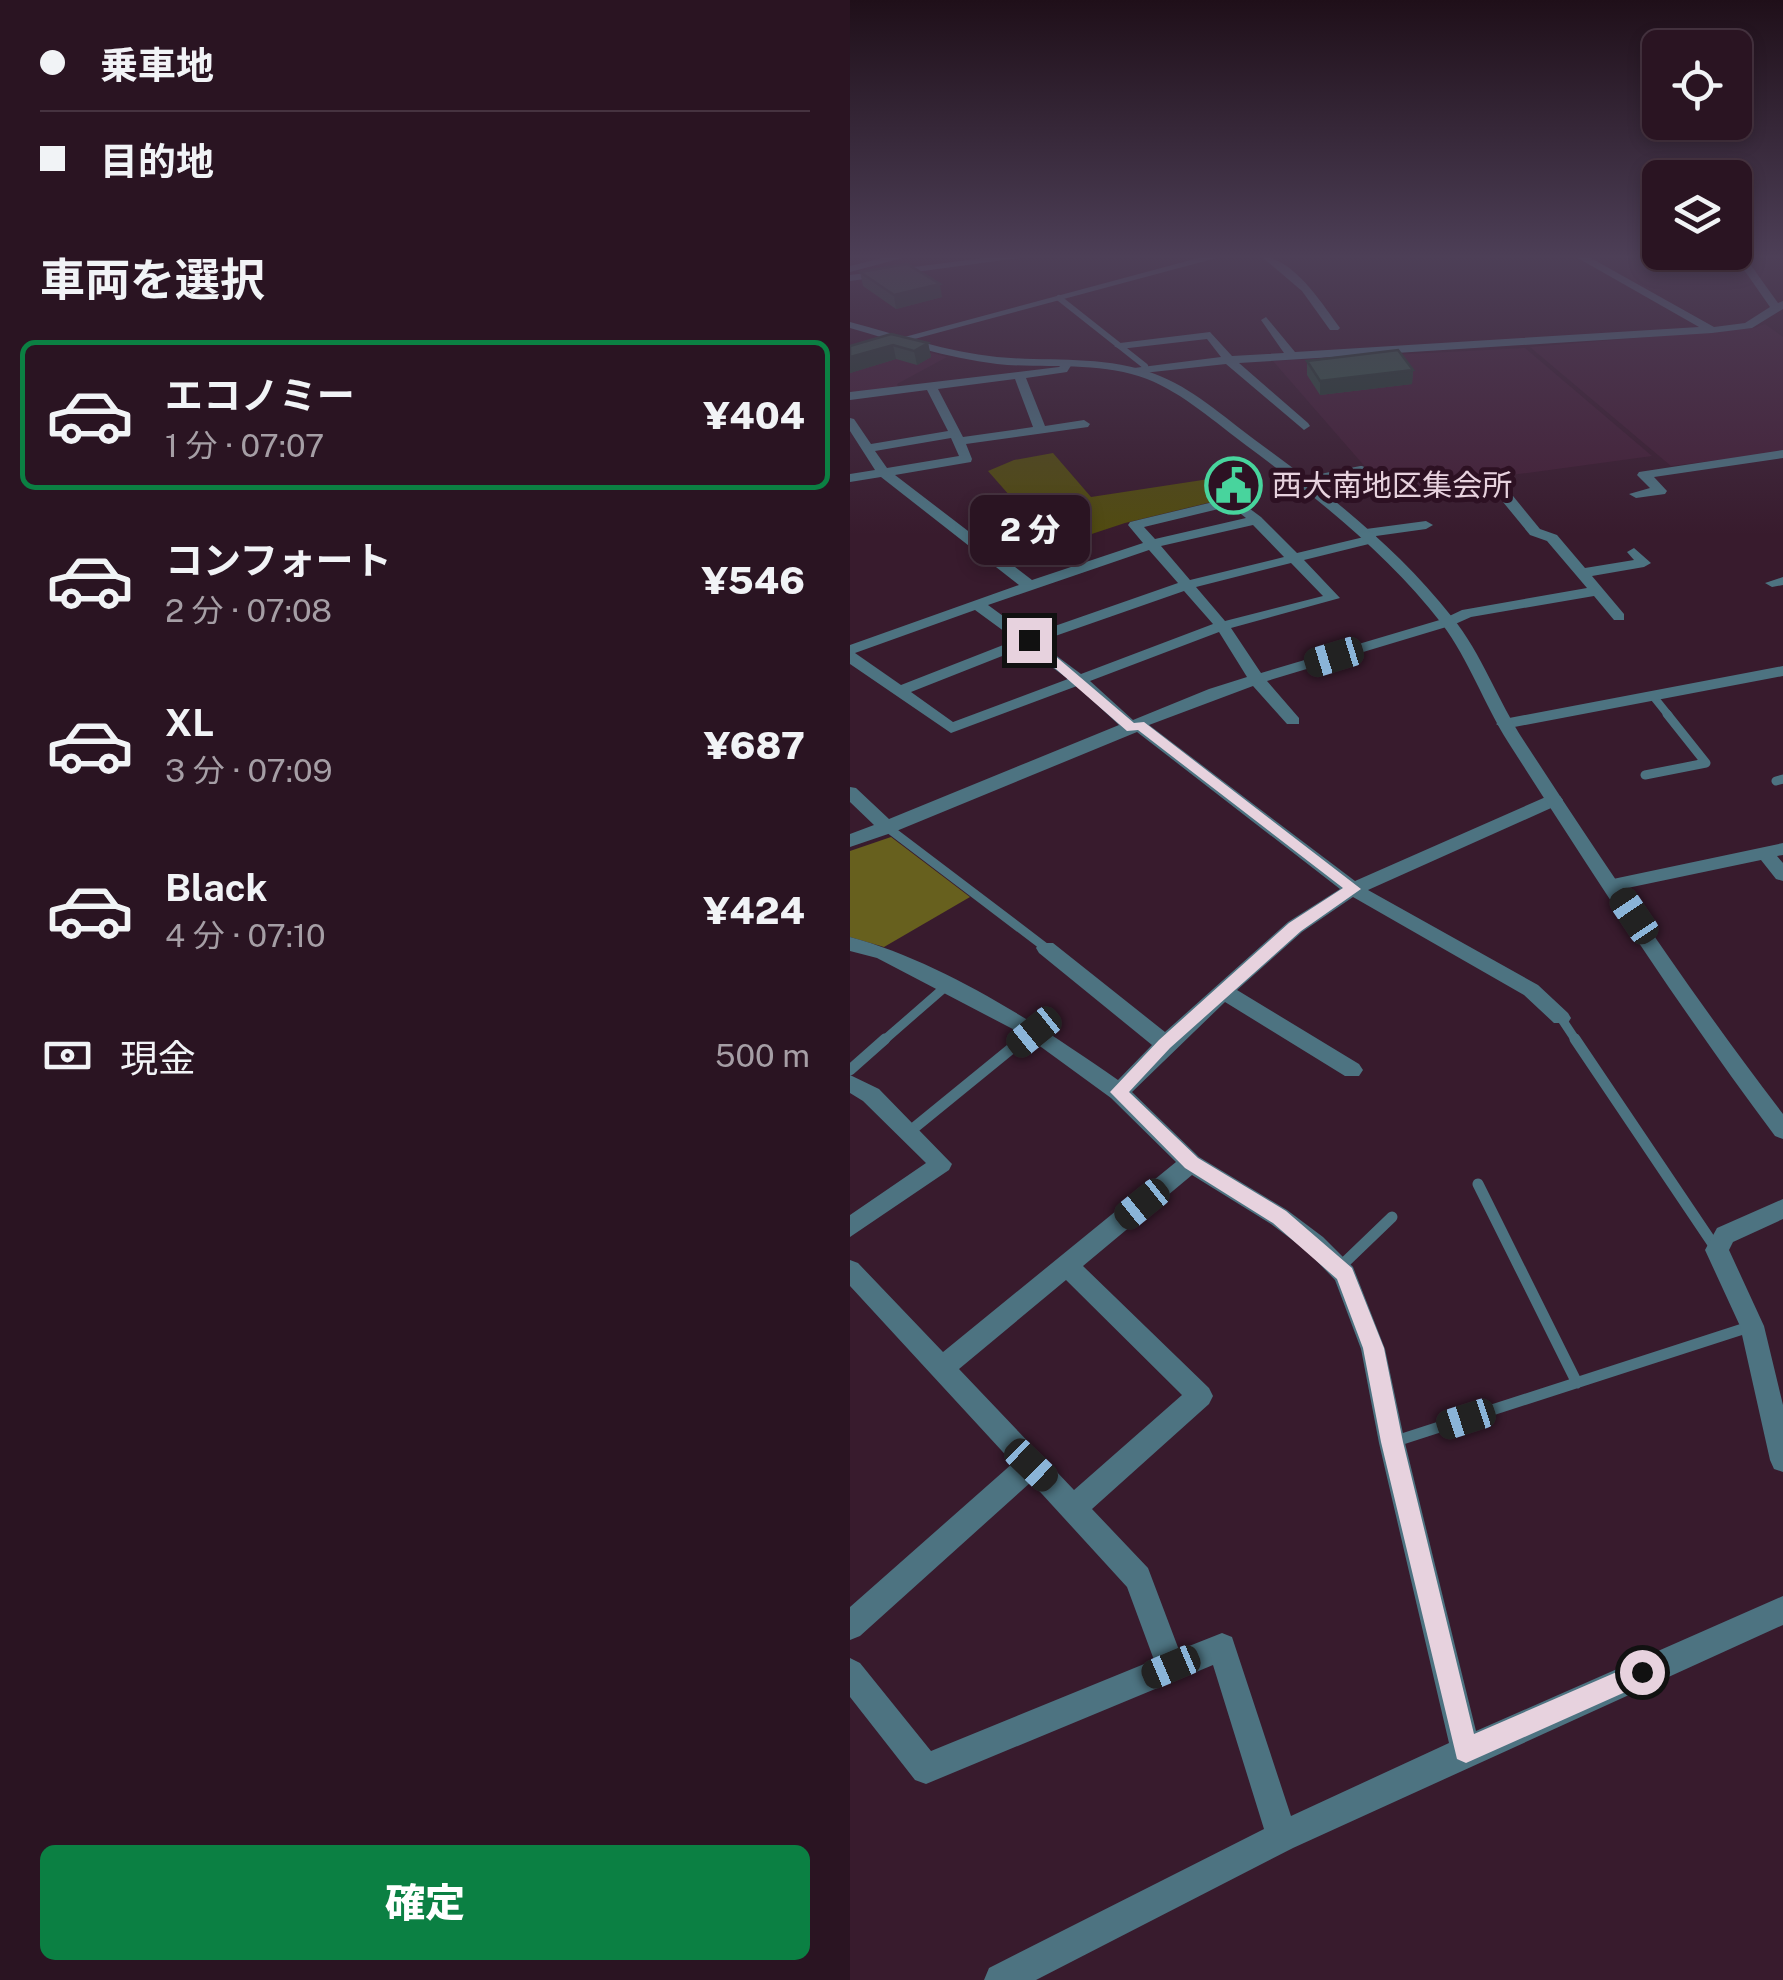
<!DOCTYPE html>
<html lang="ja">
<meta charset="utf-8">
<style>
body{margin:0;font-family:"Public Sans","Noto Sans JP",sans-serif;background:#321d2a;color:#f1f3f6;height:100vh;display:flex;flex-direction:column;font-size:38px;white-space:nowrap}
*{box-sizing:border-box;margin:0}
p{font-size:32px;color:#a59ea5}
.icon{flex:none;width:55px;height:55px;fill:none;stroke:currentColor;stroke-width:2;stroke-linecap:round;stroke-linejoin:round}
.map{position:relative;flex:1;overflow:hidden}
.drawer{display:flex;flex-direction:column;background:#2a1422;width:850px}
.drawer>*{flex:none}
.hud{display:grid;align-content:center;height:220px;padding:0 40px;background:#2a1422}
.tools{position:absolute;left:792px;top:30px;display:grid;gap:20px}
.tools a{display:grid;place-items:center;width:110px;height:110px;border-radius:15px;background:#2a1422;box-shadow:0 5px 15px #0003,0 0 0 2px #463340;font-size:50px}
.end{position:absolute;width:45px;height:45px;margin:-22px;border:12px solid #e7d2de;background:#111;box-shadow:0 0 0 5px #111}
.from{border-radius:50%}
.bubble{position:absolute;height:70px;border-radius:15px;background:#2a1422;box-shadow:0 5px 15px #0003,0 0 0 2px #463340;font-size:32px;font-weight:800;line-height:70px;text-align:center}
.car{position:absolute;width:30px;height:60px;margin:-30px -15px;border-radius:12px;box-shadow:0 0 8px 2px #0007;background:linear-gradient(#222 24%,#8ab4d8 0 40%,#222 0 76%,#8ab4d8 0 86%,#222 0)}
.hud b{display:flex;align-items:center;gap:35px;height:95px;font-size:38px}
.hud b+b{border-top:2px solid #463340}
.hud i{width:25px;height:25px;background:#f1f3f6}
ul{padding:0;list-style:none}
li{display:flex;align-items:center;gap:30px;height:150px;margin:0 20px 15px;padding:0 20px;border:5px solid transparent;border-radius:15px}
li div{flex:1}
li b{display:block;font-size:38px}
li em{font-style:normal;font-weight:800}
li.active{border-color:#0b8043}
li>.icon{width:90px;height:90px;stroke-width:1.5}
h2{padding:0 40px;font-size:45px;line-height:120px}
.pay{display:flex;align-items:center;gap:25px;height:110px;padding:0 40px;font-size:38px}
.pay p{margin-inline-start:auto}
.primary-button{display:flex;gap:20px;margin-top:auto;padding:20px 40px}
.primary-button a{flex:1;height:115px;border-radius:15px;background:#0b8043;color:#fff;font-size:40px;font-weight:800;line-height:115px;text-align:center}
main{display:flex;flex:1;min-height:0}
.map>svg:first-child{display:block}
.built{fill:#431f36}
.green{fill:#514b10}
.forest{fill:#67601e}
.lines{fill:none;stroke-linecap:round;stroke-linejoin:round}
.service-far3{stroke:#4d7381;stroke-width:6}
.service-far2{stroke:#4d7381;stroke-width:8}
.service-far1{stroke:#4d7381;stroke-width:9}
.service{stroke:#4d7381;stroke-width:11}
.minor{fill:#4d7381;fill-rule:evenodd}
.tertiary{fill:#4d7381;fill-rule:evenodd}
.wall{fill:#2d4d3f}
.shaded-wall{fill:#243f33}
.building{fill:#345a49;stroke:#243f33;stroke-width:2.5}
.route{fill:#e7d2de}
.labels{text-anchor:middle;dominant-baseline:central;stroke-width:10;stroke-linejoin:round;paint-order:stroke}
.far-poi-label{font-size:30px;fill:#e7d2de;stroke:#2d1123;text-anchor:start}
</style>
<main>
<section class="drawer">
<div class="hud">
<b><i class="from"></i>乗車地</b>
<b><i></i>目的地</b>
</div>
<h2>車両を選択</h2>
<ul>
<li class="active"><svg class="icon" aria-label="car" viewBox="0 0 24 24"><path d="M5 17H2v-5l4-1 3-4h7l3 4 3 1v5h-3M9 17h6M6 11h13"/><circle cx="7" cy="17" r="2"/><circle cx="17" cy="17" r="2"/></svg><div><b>エコノミー</b><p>1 分 · 07:07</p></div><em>¥404</em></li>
<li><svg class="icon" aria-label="car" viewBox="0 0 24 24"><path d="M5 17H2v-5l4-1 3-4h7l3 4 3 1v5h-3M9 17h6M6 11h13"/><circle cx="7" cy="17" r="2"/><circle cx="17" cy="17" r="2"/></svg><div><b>コンフォート</b><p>2 分 · 07:08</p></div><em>¥546</em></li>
<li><svg class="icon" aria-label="car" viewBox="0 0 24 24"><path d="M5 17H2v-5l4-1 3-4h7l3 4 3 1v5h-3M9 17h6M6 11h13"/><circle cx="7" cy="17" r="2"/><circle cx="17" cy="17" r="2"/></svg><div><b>XL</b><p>3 分 · 07:09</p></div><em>¥687</em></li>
<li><svg class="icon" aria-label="car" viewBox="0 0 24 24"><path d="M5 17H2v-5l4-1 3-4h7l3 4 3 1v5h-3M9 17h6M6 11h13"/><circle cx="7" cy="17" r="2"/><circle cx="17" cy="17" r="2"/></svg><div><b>Black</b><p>4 分 · 07:10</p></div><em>¥424</em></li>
</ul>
<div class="pay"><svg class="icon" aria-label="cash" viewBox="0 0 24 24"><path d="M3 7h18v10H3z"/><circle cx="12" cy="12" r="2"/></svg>現金<p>500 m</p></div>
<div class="primary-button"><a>確定</a></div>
</section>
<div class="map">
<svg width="933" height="1980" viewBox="0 0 933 1980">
<rect width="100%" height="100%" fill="#381b2d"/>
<path class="built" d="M915,324L933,337V452L821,466L680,347L904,328Z
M50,344L97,357L47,384L48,387L0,394V358Z
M675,348L802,456L537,492L423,361Z"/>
<path class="green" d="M203,453L241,497L359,479L378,498L275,523L160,561L161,554L218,531L160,496L138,471L164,460Z"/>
<path class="forest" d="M41,837L120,897L34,947L0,937V851Z"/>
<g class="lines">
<path class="service-far3" d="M209,298L295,366"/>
<path class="service-far2" d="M456,481L511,470
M803,696L819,716"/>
<path class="service-far1" d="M795,775L856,763L817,714
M926,781L933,779
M38,828L196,948
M711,1018L727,1042
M32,1042L94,988
M170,1042L183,1031"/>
<path class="service" d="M725,1039L867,1250
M0,1070L35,1039
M59,1132L173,1039
M628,1184L727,1383
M490,1267L542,1217
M543,1442L902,1326"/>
<path class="minor" d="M36,257H56L0,272V266Z
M352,257H370L57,341L47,339Z
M412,257C443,257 473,305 490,328L488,330H480L452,291Z
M726,257H739L864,327L895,323L920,307L885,257H895L928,303L933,301V309L902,328L862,333L389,363L458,423L460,426L454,430L376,364L284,374L278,371L284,368L371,357L357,339L270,349L264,346L270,343L360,332L382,356L434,353L411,320L416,317L445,352L849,327Z
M216,361L222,364L217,372L176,378L195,426L234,420L240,424L238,427L116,444L122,459L121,462L45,475L182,580L293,543L278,525L280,522L384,497L411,517L447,553L514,537L509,533L516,529L576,521L583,525L576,529L526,536L527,542L454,560L490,598L381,628L411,673L593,619L612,610L737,588L697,541L680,535L653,502V496H663L690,529L707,535L735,568L784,560L777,552L784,548L801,563L794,567L742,576L774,614V620H764L744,596L621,617L603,625L417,681L449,718V724H437L403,686L299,725L505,881L698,796H710L713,800L710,804L518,890L688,985L718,1013L721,1018L718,1023H704L674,995L503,897L452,932L387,990L509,1064L513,1070L509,1076H495L375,1002L282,1092L349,1157L437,1210L473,1237L503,1267L535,1349L555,1443L626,1731L933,1596V1625L443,1848L186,1980H134L139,1968L414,1829L363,1665L76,1784L65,1780L0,1697V1658L10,1663L81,1751L304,1660L277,1587L181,1482L10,1636L0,1640V1607L163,1463L0,1286V1260L8,1263L93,1352L326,1162L261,1098L176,1036L27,958L0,951V937C93,962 189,1025 268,1080L302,1045L189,953L186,948L189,943H203L315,1032L438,922L490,889L287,732L44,832L0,847V834L24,825L0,802V787L6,788L39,819L269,725L227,686L101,733L0,664V645L169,585L31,477L0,482V474L25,470L0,431V418L4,419L21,444L98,431L77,390L0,400V392L209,367ZM165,379L183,427L113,437L88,389ZM101,438L109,456L37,468L25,451ZM381,506L396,518L305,539L294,527ZM403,525L434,557L340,580L311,546ZM299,550L328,583L179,635L138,605ZM441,563L473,596L375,621L346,587ZM334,591L363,624L231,674L188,642ZM125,610L166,640L51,685L5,653ZM369,632L397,677L359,689L283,720L240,681ZM175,647L218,679L103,722L61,692ZM342,1175L421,1224L457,1251L485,1280L511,1349L529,1443L599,1743L441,1816L382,1637L372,1633L329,1650L298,1568L242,1509L359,1404L363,1396L359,1388L233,1266ZM216,1280L332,1395L224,1490L109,1369Z
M933,450V458L804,477L817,491L815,494L786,498L779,494L800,488L787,475L789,472Z
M933,577V585L922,587L915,583Z
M933,666V676L654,729L646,724L654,719Z
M933,843V855L927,856L933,863V881L926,879L911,860L763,891L754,885L763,879Z
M0,1075L29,1089L102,1164L99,1170L0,1237V1215L76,1163L13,1101L0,1093Z
M933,1199V1219L883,1242L879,1250L914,1326L933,1405V1472L924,1469L920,1460L890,1326L855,1250L867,1228Z"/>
<path class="tertiary" d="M142,257H175L0,281V275Z
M0,322C49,335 97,352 147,357C199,362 254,355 305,374C341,387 374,417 405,440C476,492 547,547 602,617C632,654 648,701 674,741C757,868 841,994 933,1114V1139L925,1136C830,1009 744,876 658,742C634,704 619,660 592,624C538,554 467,498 397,446C366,423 333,393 297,379C250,361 196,369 147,364C97,358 48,342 0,328Z"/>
</g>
<path class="wall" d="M10,272L92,297L46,309L13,286Z
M78,343L81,357L67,365L46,359L0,373V346Z
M457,361L563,370L562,384L470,395L457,375Z
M372,476L394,484V490L382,492L372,481Z"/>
<path class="shaded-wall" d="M90,284L92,297L46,309L44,295Z
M78,343L81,357L67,365L64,351Z
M43,345L46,359L0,373V357Z
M563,370L562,384L470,395V381Z
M394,484V490L382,492V487Z"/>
<path class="building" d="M57,264L90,284L44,295L10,272Z
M41,334L78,343L64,351L43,345L0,357V346Z
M548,350L563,370L470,381L457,361Z
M383,473L394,484L382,487L372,476Z"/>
<linearGradient id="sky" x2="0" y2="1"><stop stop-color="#1f0f19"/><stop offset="0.48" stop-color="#4d3f57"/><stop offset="1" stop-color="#4d3f57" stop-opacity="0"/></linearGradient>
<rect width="933" height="535" fill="url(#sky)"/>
<path class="route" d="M175,637H183L284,723L294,722L511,889L451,931L320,1048L279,1092L348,1158L436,1211L502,1268L534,1348L553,1442L624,1734L792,1661L800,1664L804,1672L800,1681L616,1763L607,1759L531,1442L513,1348L487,1279L423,1223L335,1168L260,1092L309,1040L439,923L493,888L288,730L277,731L175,642Z"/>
<defs>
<symbol id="civic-ring" viewBox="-11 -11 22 22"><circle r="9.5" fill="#2d1123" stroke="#48d49d" stroke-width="1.5"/><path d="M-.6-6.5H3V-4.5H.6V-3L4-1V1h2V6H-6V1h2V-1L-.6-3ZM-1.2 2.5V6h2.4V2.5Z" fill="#48d49d"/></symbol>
</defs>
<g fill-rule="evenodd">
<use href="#civic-ring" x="352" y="454" width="63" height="63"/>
</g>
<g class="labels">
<g class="far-poi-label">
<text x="422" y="485">西大南地区集会所</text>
</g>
</g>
</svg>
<div class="tools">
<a><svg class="icon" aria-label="locate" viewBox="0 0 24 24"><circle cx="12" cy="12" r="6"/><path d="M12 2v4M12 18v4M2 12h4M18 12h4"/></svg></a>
<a><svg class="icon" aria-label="layers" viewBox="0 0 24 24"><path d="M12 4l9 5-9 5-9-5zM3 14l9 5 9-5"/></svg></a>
</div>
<i class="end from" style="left:792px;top:1672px"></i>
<i class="end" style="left:179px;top:640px"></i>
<div class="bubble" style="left:120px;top:495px;width:120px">2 分</div>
<i class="car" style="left:484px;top:657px;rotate:253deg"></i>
<i class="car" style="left:784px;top:916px;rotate:326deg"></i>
<i class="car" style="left:184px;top:1032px;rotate:231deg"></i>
<i class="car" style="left:292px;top:1204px;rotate:231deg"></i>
<i class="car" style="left:616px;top:1419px;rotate:252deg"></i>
<i class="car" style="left:181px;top:1465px;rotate:134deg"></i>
<i class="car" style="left:321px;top:1667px;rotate:247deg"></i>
</div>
</main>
